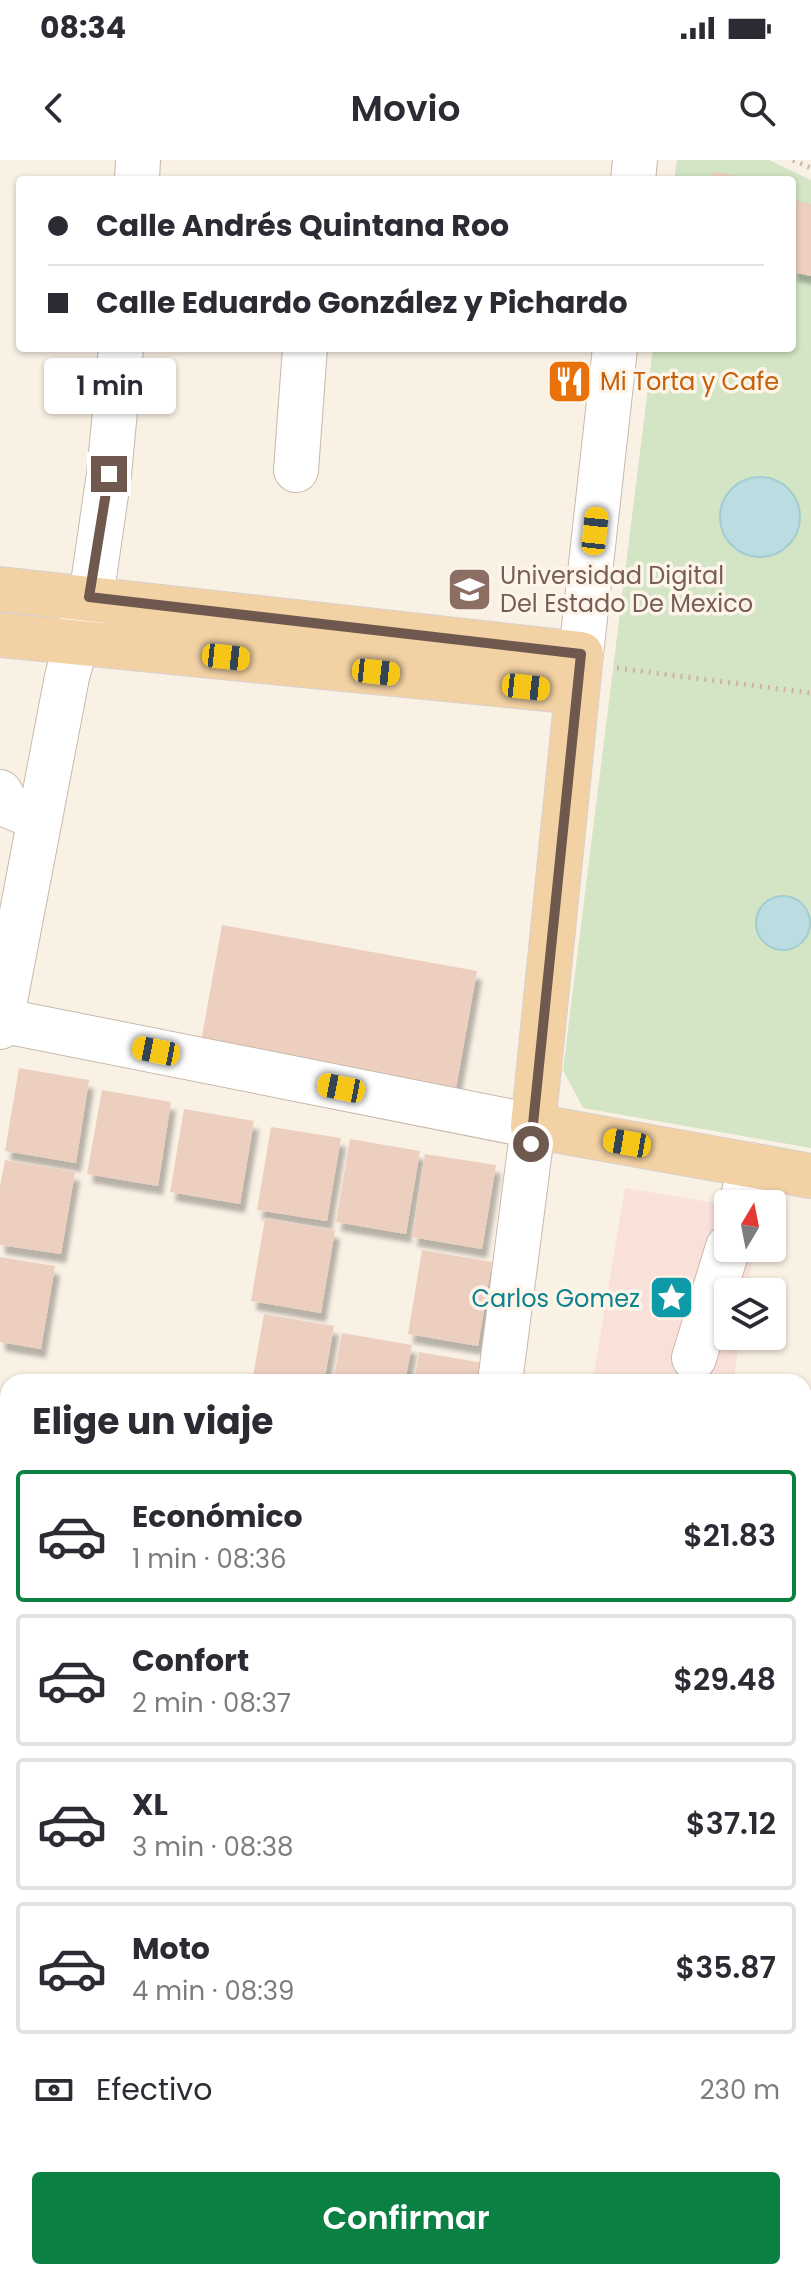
<!DOCTYPE html>
<html lang="es">
<meta charset="utf-8">
<style>
body{margin:0;font-family:Poppins,sans-serif;background:#f2f2f3;color:#2b2b33;height:100vh;display:flex;flex-direction:column;font-size:30px;white-space:nowrap}
*{box-sizing:border-box;margin:0}
p{font-size:26px;color:#7c7c81}
.icon{flex:none;width:44px;height:44px;fill:none;stroke:currentColor;stroke-width:2;stroke-linecap:round;stroke-linejoin:round}
.map{position:relative;flex:1;overflow:hidden}
.panel{position:absolute;left:0px;top:1214px;width:812px;height:906px;display:flex;flex-direction:column;background:#fff;border-radius:24px 24px 0 0;box-shadow:0 2px 6px #0004}
.panel>*{flex:none}
.guide{position:absolute;left:16px;top:16px;width:780px;height:176px;border-radius:8px;box-shadow:0 2px 6px #0004;display:grid;align-content:center;height:176px;padding:0 32px;background:#fff}
.needle{width:52px;rotate:10deg}
.controls{position:absolute;left:714px;top:1030px;display:grid;gap:16px}
.controls a{display:grid;place-items:center;width:72px;height:72px;border-radius:8px;background:#fff;box-shadow:0 2px 6px #0004;font-size:40px}
.end{position:absolute;width:36px;height:36px;margin:-18px;border:10px solid #6f584d;background:#fff;box-shadow:0 0 0 4px #fff}
.from{border-radius:50%}
.bubble{position:absolute;height:56px;border-radius:8px;background:#fff;box-shadow:0 2px 6px #0004;font-size:26px;font-weight:600;line-height:56px;text-align:center}
.car{position:absolute;width:24px;height:48px;margin:-24px -12px;border-radius:10px;box-shadow:0 0 6px 2px #0007;background:linear-gradient(#f5c518 24%,#345 0 40%,#f5c518 0 76%,#345 0 86%,#f5c518 0)}
.guide b{display:flex;align-items:center;gap:28px;height:76px;font-size:30px}
.guide b+b{border-top:2px solid #e1e1e2}
.guide i{width:20px;height:20px;background:#2b2b33}
ul{padding:0;list-style:none}
li{display:flex;align-items:center;gap:24px;height:132px;margin:0 16px 12px;padding:0 16px;border:4px solid #e1e1e2;border-radius:8px}
li div{flex:1}
li b{display:block;font-size:30px}
li em{font-style:normal;font-weight:600}
li.selected{border-color:#0b8043}
li>.icon{width:72px;height:72px;stroke-width:1.5}
h2{padding:0 32px;font-size:36px;line-height:96px}
.pay{display:flex;align-items:center;gap:20px;height:88px;padding:0 32px;font-size:30px}
.pay p{margin-inline-start:auto}
.button{display:flex;gap:16px;margin-top:auto;padding:16px 32px}
.button a{flex:1;height:92px;border-radius:8px;background:#0b8043;color:#fff;font-size:32px;font-weight:600;line-height:92px;text-align:center}
.status{display:flex;justify-content:space-between;align-items:center;height:56px;padding:0 40px;background:#fff;direction:ltr}
.status svg{height:22px;fill:currentColor}
header{display:flex;justify-content:space-between;align-items:center;height:104px;padding:0 32px;background:#fff;font-size:36px;font-weight:600}
.map>svg:first-child{display:block}
.commercial{fill:#f9e1da}
.green{fill:#d3e5c5}
.water{fill:#bbdde1;stroke:#a3ccd1;stroke-width:2}
.building{fill:#eccfbf;filter:url(#shadow)}
.lines{fill:none;stroke-linecap:round;stroke-linejoin:round}
.minor-casing{stroke:#c9b8ac;stroke-width:46}
.major-casing{stroke:#d7d0cd;stroke-width:46}
.path{stroke:#d0b2a3;stroke-width:5;stroke-dasharray:2 6;stroke-linecap:butt}
.minor{stroke:#fff;stroke-width:44}
.major{stroke:#f2d1a4;stroke-width:44}
.route{stroke:#6f584d;stroke-width:10}
.labels{text-anchor:middle;dominant-baseline:central;stroke-width:7;stroke-linejoin:round;paint-order:stroke}
.food-label{font-size:24px;fill:#c56008;stroke:#fdf5ea;text-anchor:start}
.education-label{font-size:24px;fill:#785e54;stroke:#fdf5ea;text-anchor:start}
.culture-label{font-size:24px;fill:#0d838f;stroke:#fdf5ea;text-anchor:end}
</style>
<div class="status"><b>08:34</b><svg viewBox="0 0 49 12"><path d="M0 12V9h3v3zM5 12V6h3v6zM10 12V3h3v9zM15 12V0h3v12zM26 1h20v11H26zM47 4h2v5h-2z"/></svg></div>
<header><svg class="icon" aria-label="back" viewBox="0 0 24 24"><path d="M15 5l-7 7 7 7"/></svg>Movio<svg class="icon" aria-label="search" viewBox="0 0 24 24"><circle cx="10" cy="10" r="6"/><path d="M15 15l6 6"/></svg></header>
<div class="map">
<svg width="811" height="2119" viewBox="0 0 811 2119">
<defs>
<filter id="shadow"><feDropShadow dx="5" dy="9" stdDeviation="2" flood-color="#0004"/></filter>
</defs>
<rect width="100%" height="100%" fill="#faf1e5"/>
<path class="commercial" d="M625,1028L728,1045V1088H754L747,1132H728V1176H740L733,1222H615L593,1219Z"/>
<path class="green" d="M677,0H769L811,20V988L583,948L563,910L653,188H792V20H674Z"/>
<path class="water" d="M720 357a40 40 0 1 1 80 0a40 40 0 1 1-80 0Z
M756 763a27 27 0 1 1 54 0a27 27 0 1 1-54 0Z"/>
<path class="building" d="M716,12L752,19L751,20H706Z
M792,40L811,44V116L792,112Z
M222,765L477,811L456,928L201,882Z
M19,908L89,920L76,1003L5,991Z
M102,930L171,942L158,1026L87,1014Z
M184,949L254,961L240,1044L170,1032Z
M271,967L341,978L327,1061L257,1050Z
M350,979L420,991L406,1074L336,1062Z
M425,994L496,1005L482,1089L412,1077Z
M5,1000L75,1012L61,1094L0,1085V1027Z
M265,1058L335,1070L321,1153L251,1141Z
M422,1090L492,1102L478,1186L408,1174Z
M0,1097L55,1106L41,1189L0,1182Z
M264,1154L334,1166L324,1222H252Z
M342,1173L412,1185L405,1222H333Z
M419,1192L489,1204L486,1222H414Z
M0,1240L8,1242V1327L0,1326Z
M804,1400L811,1401V1444L804,1443Z
M804,1488L811,1489V1630L804,1629Z
M804,1674L811,1675V1713L804,1712Z
M10,2112H69L68,2119H8Z
M132,2112H153L188,2119H131Z
M295,2112H342L341,2119H294Z"/>
<g class="lines">
<defs>
<path id="minor" d="M137,20L138,0
M633,20L635,0
M296,310L305,188
M581,494L615,188
M0,632L7,645L40,659
M0,860L533,966L500,1222
M0,867L67,517L94,417L109,314L121,188
M741,1044L751,1005
M694,1198L728,1087
M0,1338L8,1340
M0,1853H1
M804,2081L811,2080
M375,2119L376,2112
M677,2119L693,2112
M789,2119L790,2112"/>
<path id="major" d="M0,429L581,494L533,966L811,1016
M0,475L577,532
M0,1582L8,1583
M804,1735L811,1736"/>
</defs>
<use href="#minor" class="minor-casing"/>
<use href="#major" class="major-casing"/>
<path class="path" d="M793,0L811,8
M617,508L811,533"/>
<use href="#minor" class="minor"/>
<use href="#major" class="major"/>
</g>
<g class="lines">
<path class="route" d="M109,314L89,437L581,494L531,984"/>
</g>
<defs>
<symbol id="restaurant-square" viewBox="-11 -11 22 22"><rect x="-9" y="-9" width="18" height="18" rx="4" fill="#e8710a" stroke="#fdf5ea"/><path d="M-5-6h1v4h1v-4h1v4h1v-4h1v5L-1.5 .5V6h-2V.5L-5-1ZM5-6V6H3V1.5H1.5Q1.5-4 5-6Z" fill="#fff"/></symbol>
<symbol id="university-square" viewBox="-11 -11 22 22"><rect x="-9" y="-9" width="18" height="18" rx="4" fill="#8d6e63" stroke="#fdf5ea"/><path d="M0-5L7-2L0 1L-7-2ZM-4 1L0 2.5L4 1V4Q0 6-4 4Z" fill="#fff"/></symbol>
<symbol id="sight-square" viewBox="-11 -11 22 22"><rect x="-9" y="-9" width="18" height="18" rx="4" fill="#0f9aa8" stroke="#fdf5ea"/><path d="M0-6L1.8-2.2L6-1.7L2.9 1.2L3.7 5.4L0 3.3L-3.7 5.4L-2.9 1.2L-6-1.7L-1.8-2.2Z" fill="#fff"/></symbol>
</defs>
<g fill-rule="evenodd">
<use href="#restaurant-square" x="544" y="196" width="51" height="51"/>
<use href="#university-square" x="444" y="404" width="51" height="51"/>
<use href="#sight-square" x="646" y="1112" width="51" height="51"/>
</g>
<g class="labels">
<g class="food-label">
<text x="600" y="221">Mi Torta y Cafe</text>
</g>
<g class="education-label">
<text x="500" y="415">Universidad Digital<tspan x="500" dy="28">Del Estado De Mexico</tspan></text>
</g>
<g class="culture-label">
<text x="640" y="1138">Carlos Gomez</text>
</g>
</g>
</svg>
<div class="controls">
<a><svg class="needle" viewBox="-14 -14 28 28"><path d="M0-13l5 13h-10z" fill="#e53935"/><path d="M0 13l5-13h-10z" fill="#7c7c81"/></svg></a>
<a><svg class="icon" aria-label="layers" viewBox="0 0 24 24"><path d="M12 4l9 5-9 5-9-5zM3 14l9 5 9-5"/></svg></a>
</div>
<i class="end from" style="left:531px;top:984px"></i>
<i class="end" style="left:109px;top:314px"></i>
<div class="bubble" style="left:44px;top:198px;width:132px">1 min</div>
<i class="car" style="left:595px;top:371px;rotate:6deg"></i>
<i class="car" style="left:226px;top:497px;rotate:96deg"></i>
<i class="car" style="left:376px;top:512px;rotate:96deg"></i>
<i class="car" style="left:526px;top:527px;rotate:96deg"></i>
<i class="car" style="left:156px;top:891px;rotate:281deg"></i>
<i class="car" style="left:341px;top:928px;rotate:281deg"></i>
<i class="car" style="left:627px;top:983px;rotate:280deg"></i>
<div class="guide">
<b><i class="from"></i>Calle Andrés Quintana Roo</b>
<b><i></i>Calle Eduardo González y Pichardo</b>
</div>
<section class="panel">
<h2>Elige un viaje</h2>
<ul>
<li class="selected"><svg class="icon" aria-label="car" viewBox="0 0 24 24"><path d="M5 17H2v-5l4-1 3-4h7l3 4 3 1v5h-3M9 17h6M6 11h13"/><circle cx="7" cy="17" r="2"/><circle cx="17" cy="17" r="2"/></svg><div><b>Económico</b><p>1 min · 08:36</p></div><em>$21.83</em></li>
<li><svg class="icon" aria-label="car" viewBox="0 0 24 24"><path d="M5 17H2v-5l4-1 3-4h7l3 4 3 1v5h-3M9 17h6M6 11h13"/><circle cx="7" cy="17" r="2"/><circle cx="17" cy="17" r="2"/></svg><div><b>Confort</b><p>2 min · 08:37</p></div><em>$29.48</em></li>
<li><svg class="icon" aria-label="car" viewBox="0 0 24 24"><path d="M5 17H2v-5l4-1 3-4h7l3 4 3 1v5h-3M9 17h6M6 11h13"/><circle cx="7" cy="17" r="2"/><circle cx="17" cy="17" r="2"/></svg><div><b>XL</b><p>3 min · 08:38</p></div><em>$37.12</em></li>
<li><svg class="icon" aria-label="car" viewBox="0 0 24 24"><path d="M5 17H2v-5l4-1 3-4h7l3 4 3 1v5h-3M9 17h6M6 11h13"/><circle cx="7" cy="17" r="2"/><circle cx="17" cy="17" r="2"/></svg><div><b>Moto</b><p>4 min · 08:39</p></div><em>$35.87</em></li>
</ul>
<div class="pay"><svg class="icon" aria-label="cash" viewBox="0 0 24 24"><path d="M3 7h18v10H3z"/><circle cx="12" cy="12" r="2"/></svg>Efectivo<p>230 m</p></div>
<div class="button"><a>Confirmar</a></div>
</section>
</div>
